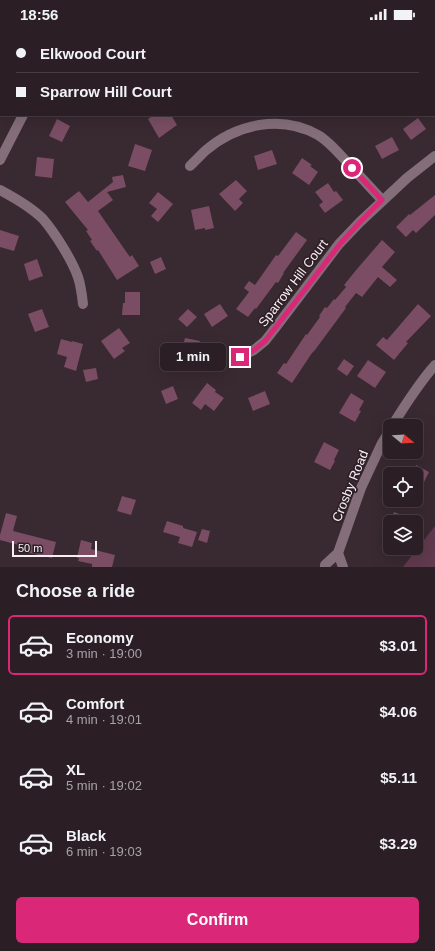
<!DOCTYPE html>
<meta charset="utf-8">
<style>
body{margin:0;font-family:Helvetica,sans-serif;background:#372c32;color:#f1f3f6;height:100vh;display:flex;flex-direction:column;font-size:15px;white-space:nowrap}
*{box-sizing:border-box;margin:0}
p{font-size:13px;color:#a6a2a7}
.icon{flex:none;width:22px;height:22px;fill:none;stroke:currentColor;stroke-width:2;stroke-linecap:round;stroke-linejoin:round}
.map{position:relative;height:539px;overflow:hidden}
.drawer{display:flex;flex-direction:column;background:#2b1f25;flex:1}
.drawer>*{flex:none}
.guide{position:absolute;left:0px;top:0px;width:435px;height:88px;box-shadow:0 4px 16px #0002,0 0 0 1px #473d42;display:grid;align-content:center;height:88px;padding:0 16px;background:#2b1f25}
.needle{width:26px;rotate:108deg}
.controls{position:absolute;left:383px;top:391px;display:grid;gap:8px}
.controls a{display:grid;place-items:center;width:40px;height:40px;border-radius:6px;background:#2b1f25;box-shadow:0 4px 16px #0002,0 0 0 1px #473d42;font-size:20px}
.scale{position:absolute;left:12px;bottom:10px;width:85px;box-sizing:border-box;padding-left:4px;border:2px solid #f9eef3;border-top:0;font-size:11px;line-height:14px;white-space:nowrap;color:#f9eef3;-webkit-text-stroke:3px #2e2027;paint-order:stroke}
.end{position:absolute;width:18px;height:18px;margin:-9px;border:5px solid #db2777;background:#fff;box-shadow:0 0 0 2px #fff}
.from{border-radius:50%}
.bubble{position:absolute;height:28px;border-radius:6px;background:#2b1f25;box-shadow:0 4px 16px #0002,0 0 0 1px #473d42;font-size:13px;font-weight:700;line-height:28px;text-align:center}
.guide b{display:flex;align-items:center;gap:14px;height:38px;font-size:15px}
.guide b+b{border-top:1px solid #473d42}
.guide i{width:10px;height:10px;background:#f1f3f6}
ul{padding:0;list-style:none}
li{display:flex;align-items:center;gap:12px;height:60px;margin:0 8px 6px;padding:0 8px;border:2px solid transparent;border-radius:6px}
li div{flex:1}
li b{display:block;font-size:15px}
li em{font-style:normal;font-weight:700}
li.active{border-color:#db2777}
li>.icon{width:36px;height:36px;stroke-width:1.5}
h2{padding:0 16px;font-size:18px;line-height:48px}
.button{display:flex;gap:8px;margin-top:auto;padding:8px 16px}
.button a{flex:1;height:46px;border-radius:6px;background:#db2777;color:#fff;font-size:16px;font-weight:700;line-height:46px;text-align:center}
.status{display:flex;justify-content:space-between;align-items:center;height:28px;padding:0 20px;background:#2b1f25;direction:ltr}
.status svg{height:11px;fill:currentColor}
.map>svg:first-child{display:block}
.built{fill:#46303b}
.green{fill:#603a4e}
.building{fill:#7a4d64}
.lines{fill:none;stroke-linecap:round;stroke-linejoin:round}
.minor{stroke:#846e79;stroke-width:10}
.route{stroke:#db2777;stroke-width:5}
.labels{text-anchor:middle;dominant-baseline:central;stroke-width:3.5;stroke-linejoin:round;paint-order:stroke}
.street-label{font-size:13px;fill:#f9eef3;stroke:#2e2027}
</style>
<div class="status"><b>18:56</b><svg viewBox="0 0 49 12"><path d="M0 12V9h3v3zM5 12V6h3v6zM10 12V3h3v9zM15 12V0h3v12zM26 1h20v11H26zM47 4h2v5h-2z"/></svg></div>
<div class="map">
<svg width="435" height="539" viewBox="0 0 435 539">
<rect width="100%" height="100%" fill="#392931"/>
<path class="built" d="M0,0H62L61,1H1V51H0Z"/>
<path class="green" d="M435,498V539H403Z"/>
<path class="building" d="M154,87H171L177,97L159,110L148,91Z
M418,90L426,101L411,112L403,101Z
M57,91L70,98L62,114L49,108Z
M392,109L399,122L382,131L375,118Z
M135,116L152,122L145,143L128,138Z
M272,122L277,136L258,142L254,128Z
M37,129L54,131L52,150L35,148Z
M302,130L312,137L310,138L318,144L309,157L292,145Z
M123,147L126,159L107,164L113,172L98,183L125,222L130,229L132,227L139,238L117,252L98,222L97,223L90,213L92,212L86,203L88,202L65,174L79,163L88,174L113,154L112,149Z
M236,152L247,163L239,171L243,175L235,183L219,166Z
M328,155L334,164L336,163L343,172L325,185L319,177L323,174L315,164Z
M158,164L173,176L158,194L151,188L157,181L149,175Z
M435,167V187L416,205L413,202L406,209L396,199L409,186L410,187Z
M209,178L214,200L205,202V200L195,202L191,182Z
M0,202L19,208L14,223L0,219Z
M296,204L307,212L283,245H284L278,255L276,254L256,281L255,280L248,289L236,281L249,264L244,260L249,253L255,257L276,227L278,228Z
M382,212L395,224L382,239L397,252L390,259L378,249L362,269L356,265L345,279L346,280L315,322L312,325L292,355L277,345L284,335L286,336L306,306L307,307L320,289L319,288L325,279L327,280L334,271L335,272L346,259L344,257L357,241Z
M161,229L166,241L155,246L150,234Z
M37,231L43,248L29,253L24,236Z
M125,264H140V287H122L123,275H125Z
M220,276L228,288L212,299L204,286Z
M418,276L431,288L406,314L408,315L394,332L376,317L383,309L387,312Z
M42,281L49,299L35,304L28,286Z
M188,281L197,289L187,299L178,291Z
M119,300L130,315L122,320L125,323L114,331L101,313Z
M185,310L200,313L198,324H200L197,336L175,331L177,320L182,321Z
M61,311L72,314V313L83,316L76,343L64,339L67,329L57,326Z
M344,331L354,338L347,348L337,341Z
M368,332L386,344L375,360L357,348Z
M96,340L98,351L86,354L83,342Z
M207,355L216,362L215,364L224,370L214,383L205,376L201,382L192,375Z
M173,358L178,371L166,376L161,363Z
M265,363L270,376L253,383L248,370Z
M351,365L364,373L359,382L361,383L355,394L339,385Z
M324,414L339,422L334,432L335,433L330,442L314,434Z
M416,437L429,444L416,470Z
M122,468L136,472L131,487L117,483Z
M394,484L418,493V494H390Z
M6,485L17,488L13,503L56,514L52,530L25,524L26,519L0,512V507Z
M167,493L183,498V500L197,504L192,519L178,515L180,509L163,504Z
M202,501L210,503L207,515L198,512Z
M81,512L92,515L91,521L115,527L112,539H92V536L78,533L79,530H77Z"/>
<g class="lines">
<path class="minor" d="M84,1L85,0
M0,132L23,87
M190,138C195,133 200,128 205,123C236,96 281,86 318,107C328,113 337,123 345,132C357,145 370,159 382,172
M0,162C15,170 31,179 43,191C55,205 72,232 78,249C81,258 82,267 83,276
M240,329L254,322L265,313L276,299L339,216L360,194L407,150L435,128
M392,398C405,377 419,355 435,337
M338,525L343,539
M325,539V537L338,525L361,460L382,415L390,402"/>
</g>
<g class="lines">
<path class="route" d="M240,329L254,322L265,313L276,299L340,216L360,194L382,172L352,140"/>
</g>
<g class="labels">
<g class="street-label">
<text transform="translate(293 255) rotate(-53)">Sparrow Hill Court</text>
<text transform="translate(350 458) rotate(-68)">Crosby Road</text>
</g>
</g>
</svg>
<div class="controls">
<a><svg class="needle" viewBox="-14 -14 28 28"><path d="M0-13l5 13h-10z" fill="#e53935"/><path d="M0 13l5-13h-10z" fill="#a6a2a7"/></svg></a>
<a><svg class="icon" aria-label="locate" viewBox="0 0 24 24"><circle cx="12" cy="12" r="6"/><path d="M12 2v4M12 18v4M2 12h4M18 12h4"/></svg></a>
<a><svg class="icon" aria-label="layers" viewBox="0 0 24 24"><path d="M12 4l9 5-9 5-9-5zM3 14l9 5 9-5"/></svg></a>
</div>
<div class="scale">50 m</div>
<i class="end from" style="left:352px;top:140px"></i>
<i class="end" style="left:240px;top:329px"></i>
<div class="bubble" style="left:160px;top:315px;width:66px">1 min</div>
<div class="guide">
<b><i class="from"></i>Elkwood Court</b>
<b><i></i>Sparrow Hill Court</b>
</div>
</div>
<section class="drawer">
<h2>Choose a ride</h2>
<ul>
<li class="active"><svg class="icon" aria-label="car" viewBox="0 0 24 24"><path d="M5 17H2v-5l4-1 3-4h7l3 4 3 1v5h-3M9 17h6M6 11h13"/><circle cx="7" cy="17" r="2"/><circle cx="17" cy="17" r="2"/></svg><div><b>Economy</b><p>3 min · 19:00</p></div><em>$3.01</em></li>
<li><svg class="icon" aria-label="car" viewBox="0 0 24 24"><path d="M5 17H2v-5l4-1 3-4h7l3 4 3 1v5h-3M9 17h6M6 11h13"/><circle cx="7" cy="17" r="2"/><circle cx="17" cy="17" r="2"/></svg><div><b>Comfort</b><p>4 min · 19:01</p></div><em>$4.06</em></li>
<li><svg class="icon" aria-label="car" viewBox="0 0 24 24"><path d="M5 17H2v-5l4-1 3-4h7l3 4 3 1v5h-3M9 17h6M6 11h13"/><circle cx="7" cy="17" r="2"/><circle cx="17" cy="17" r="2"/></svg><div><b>XL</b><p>5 min · 19:02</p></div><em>$5.11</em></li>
<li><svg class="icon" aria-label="car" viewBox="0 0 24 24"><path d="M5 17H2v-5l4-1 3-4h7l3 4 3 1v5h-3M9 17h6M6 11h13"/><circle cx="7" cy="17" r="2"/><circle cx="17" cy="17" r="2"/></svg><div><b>Black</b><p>6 min · 19:03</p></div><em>$3.29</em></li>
</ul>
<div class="button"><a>Confirm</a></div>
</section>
